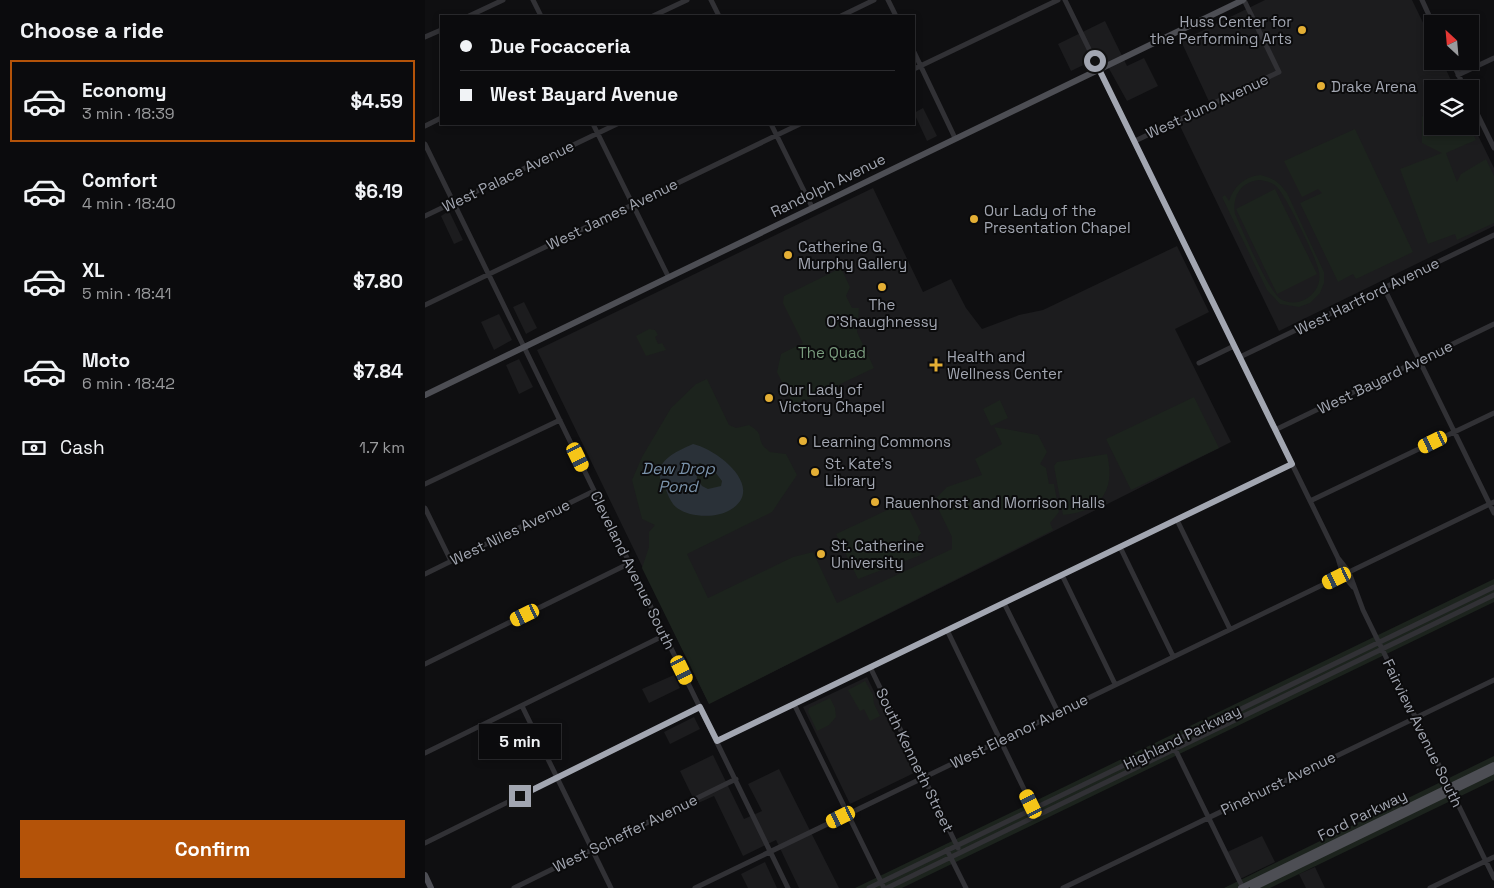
<!DOCTYPE html>
<meta charset="utf-8">
<style>
body{margin:0;font-family:"Space Grotesk",sans-serif;background:#19191b;color:#f1f3f6;height:100vh;display:flex;flex-direction:column;font-size:19px;white-space:nowrap}
*{box-sizing:border-box;margin:0}
p{font-size:16px;color:#9a9b9d}
.icon{flex:none;width:28px;height:28px;fill:none;stroke:currentColor;stroke-width:2;stroke-linecap:round;stroke-linejoin:round}
.map{position:relative;flex:1;overflow:hidden}
.side{display:flex;flex-direction:column;background:#0b0b0d;width:425px}
.side>*{flex:none}
.guide{position:absolute;left:15px;top:15px;width:475px;height:110px;border-radius:0px;box-shadow:0 2px 8px #0003,0 0 0 1px #2b2b2e;display:grid;align-content:center;height:110px;padding:0 20px;background:#0b0b0d}
.needle{width:32px;rotate:334deg}
.controls{position:absolute;left:999px;top:15px;display:grid;gap:10px}
.controls a{display:grid;place-items:center;width:55px;height:55px;border-radius:0px;background:#0b0b0d;box-shadow:0 2px 8px #0003,0 0 0 1px #2b2b2e;font-size:25px}
.end{position:absolute;width:22px;height:22px;margin:-11px;border:6px solid #a2a6b1;background:#111;box-shadow:0 0 0 2px #111}
.from{border-radius:50%}
.bubble{position:absolute;height:35px;border-radius:0px;background:#0b0b0d;box-shadow:0 2px 8px #0003,0 0 0 1px #2b2b2e;font-size:16px;font-weight:700;line-height:35px;text-align:center}
.car{position:absolute;width:15px;height:30px;margin:-15px -8px;border-radius:6px;box-shadow:0 0 4px 1px #0007;background:linear-gradient(#f5c518 24%,#345 0 40%,#f5c518 0 76%,#345 0 86%,#f5c518 0)}
.guide b{display:flex;align-items:center;gap:18px;height:48px;font-size:19px}
.guide b+b{border-top:1px solid #2b2b2e}
.guide i{width:12px;height:12px;background:#f1f3f6}
ul{padding:0;list-style:none}
li{display:flex;align-items:center;gap:15px;height:82px;margin:0 10px 8px;padding:0 10px;border:2px solid transparent;border-radius:0px}
li div{flex:1}
li b{display:block;font-size:19px}
li em{font-style:normal;font-weight:700}
li.active{border-color:#b45309}
li>.icon{width:45px;height:45px;stroke-width:1.5}
h2{padding:0 20px;font-size:22px;line-height:60px}
.pay{display:flex;align-items:center;gap:12px;height:55px;padding:0 20px;font-size:19px}
.pay p{margin-inline-start:auto}
.cta{display:flex;gap:10px;margin-top:auto;padding:10px 20px}
.cta a{flex:1;height:58px;border-radius:0px;background:#b45309;color:#fff;font-size:20px;font-weight:700;line-height:58px;text-align:center}
main{display:flex;flex:1;min-height:0}
.map>svg:first-child{display:block}
.built{fill:#1c1c1e}
.green{fill:#1c231d;fill-rule:evenodd}
.water{fill:#2a3138;fill-rule:evenodd}
.lines{fill:none;stroke-linecap:round;stroke-linejoin:round}
.minor{stroke:#313135;stroke-width:5}
.major{stroke:#4d4e54;stroke-width:6}
.route{stroke:#a2a6b1;stroke-width:6}
.poi-dot{fill:#e4af35;stroke:#0b0b0c;stroke-width:2}
.labels{text-anchor:middle;dominant-baseline:central;stroke-width:4;stroke-linejoin:round;paint-order:stroke}
.poi-label{font-size:15px;fill:#a2a6b1;stroke:#0b0b0c;text-anchor:start}
.street-label{font-size:15px;fill:#a2a6b1;stroke:#0b0b0c}
.park-label{font-size:15px;fill:#799b7d;stroke:#0b0b0c}
.water-label{font-size:16px;font-style:italic;fill:#7a92aa;stroke:#0b0b0c}
</style>
<main>
<section class="side">
<h2>Choose a ride</h2>
<ul>
<li class="active"><svg class="icon" aria-label="car" viewBox="0 0 24 24"><path d="M5 17H2v-5l4-1 3-4h7l3 4 3 1v5h-3M9 17h6M6 11h13"/><circle cx="7" cy="17" r="2"/><circle cx="17" cy="17" r="2"/></svg><div><b>Economy</b><p>3 min · 18:39</p></div><em>$4.59</em></li>
<li><svg class="icon" aria-label="car" viewBox="0 0 24 24"><path d="M5 17H2v-5l4-1 3-4h7l3 4 3 1v5h-3M9 17h6M6 11h13"/><circle cx="7" cy="17" r="2"/><circle cx="17" cy="17" r="2"/></svg><div><b>Comfort</b><p>4 min · 18:40</p></div><em>$6.19</em></li>
<li><svg class="icon" aria-label="car" viewBox="0 0 24 24"><path d="M5 17H2v-5l4-1 3-4h7l3 4 3 1v5h-3M9 17h6M6 11h13"/><circle cx="7" cy="17" r="2"/><circle cx="17" cy="17" r="2"/></svg><div><b>XL</b><p>5 min · 18:41</p></div><em>$7.80</em></li>
<li><svg class="icon" aria-label="car" viewBox="0 0 24 24"><path d="M5 17H2v-5l4-1 3-4h7l3 4 3 1v5h-3M9 17h6M6 11h13"/><circle cx="7" cy="17" r="2"/><circle cx="17" cy="17" r="2"/></svg><div><b>Moto</b><p>6 min · 18:42</p></div><em>$7.84</em></li>
</ul>
<div class="pay"><svg class="icon" aria-label="cash" viewBox="0 0 24 24"><path d="M3 7h18v10H3z"/><circle cx="12" cy="12" r="2"/></svg>Cash<p>1.7 km</p></div>
<div class="cta"><a>Confirm</a></div>
</section>
<div class="map">
<svg width="1069" height="888" viewBox="0 0 1069 888">
<rect width="100%" height="100%" fill="#0f0f11"/>
<path class="built" d="M840,0H987L1007,41L1008,61H1017L1030,89H1008V126H1045V119L1069,168V226L854,331L754,124L787,108L756,41Z
M680,21L702,66L719,58L733,86L702,101L677,56L646,71L633,44Z
M498,108L512,136L502,141L489,113Z
M448,188L498,292L526,279L541,308L557,329L594,315L618,310L752,246L784,312L750,329L806,442L284,704L112,350Z
M24,211L38,240L29,244L16,216Z
M99,302L112,328L101,334L88,307Z
M74,314L87,340L69,350L56,322Z
M94,359L108,387L94,394L81,365Z
M249,675L255,688L224,703L217,689Z
M442,677L489,773L425,804L378,707Z
M269,717L275,729L245,744L239,732Z
M288,755L319,819L337,811L323,784L354,769L414,888H374L351,840L318,856L289,796L271,804L255,771Z
M837,836L850,862L813,880L800,853Z
M340,862L352,888H323L316,874Z
M890,867L900,888H881L874,874Z"/>
<path class="green" d="M1007,101L1008,126H1044L1051,140L1021,153L1032,182L1036,174L1061,159L1069,176V223L1032,240L1030,234L1003,244L975,169L1017,153L997,143V117Z
M930,129L988,252L931,279L928,274L913,282L875,203L897,193L893,189L877,197L859,161Z
M835,175C848,178 854,182 862,193L899,272V283L895,293L885,303L874,307L855,304L842,290L797,197L800,195L804,201C809,186 819,177 835,175ZM834,180C841,181 847,182 852,187C861,196 892,259 894,272C898,292 876,309 857,300C843,292 818,231 810,214C807,196 816,182 834,180Z
M850,189L892,274L852,294L811,209Z
M416,268L425,287L421,296L427,308H434L432,332L449,368L369,406L352,372L356,354L378,343L358,303L359,296Z
M224,329L230,330L233,335L230,337L233,344L237,343L241,350L221,356L211,336Z
M282,379L304,425L311,428L324,425C340,435 331,435 339,447L345,452L361,454L372,475L347,512L262,554L283,598L368,557L388,552L412,603L527,549V537L509,500L522,487L557,475L550,459L577,444L569,427L613,435L622,452L615,464L621,468L624,484H629L634,512L625,523L628,530L284,704L217,568L224,547V532L230,525L217,519L207,480L217,457L246,408L271,384Z
M769,397L794,448L706,490L681,439Z
M575,400L583,418L566,426L558,409Z
M682,454C691,491 675,512 638,515L629,466L632,462Z
M473,505L483,507L496,533L493,537L496,555L433,579L411,534Z
M1069,579V602L477,888H430Z
M440,681L448,695L449,704L455,716L445,721L439,709L435,711L423,690Z
M405,698L410,708L411,717L404,725L392,731L383,712L384,708Z
M1069,756V780L845,888H799Z"/>
<path class="water" d="M268,444C292,449 342,488 305,510C291,519 259,518 248,504C245,500 243,495 241,490C237,484 233,477 235,469C239,456 257,449 268,444ZM275,463L287,468L297,481L296,486L283,489L277,486L272,478L271,465Z"/>
<g class="lines">
<path class="minor" d="M108,0L116,16
M286,0L294,16
M463,0L471,16
M640,0L913,558L918,575L928,587
M997,0L1008,24
M44,16L78,0
M228,16L262,0
M416,16L449,0
M0,37L16,30
M489,52L530,138
M1027,61L1040,89
M489,69L633,0
M1033,75L1069,58
M1045,99L1069,148
M168,124L243,276
M346,124L387,207
M0,126L16,118
M710,141L854,72L819,0
M0,144L363,888
M0,216L192,124
M959,288L1069,513
M0,305L375,124
M815,357L1069,235
M774,363L809,346
M850,430L1069,324
M0,484L135,420
M885,501L1069,413
M0,508L26,561
M752,520L805,629
M695,547L748,656
M913,558L924,572L938,610L1069,878
M924,572L1069,502
M0,574L169,491
M637,575L690,684
M579,603L633,712
M522,630L612,816
M0,664L205,563
M445,667L533,848
M369,704L459,888
M97,706L186,888
M292,741L867,464
M749,747L818,888
M0,753L240,635
M0,843L275,707
M522,850L541,888
M89,888L311,779
M270,888L918,575
M444,888L1069,587
M462,888L1069,595
M638,888L1069,680
M1005,888L1069,857"/>
<path class="major" d="M0,395L818,0
M0,875L6,888
M816,888L1069,765
M828,888L1069,771"/>
</g>
<g class="lines">
<path class="route" d="M95,796L275,707L292,741L867,464L670,61"/>
</g>
<g class="poi-dot">
<circle cx="877" cy="30" r="5"/>
<circle cx="896" cy="86" r="5"/>
<circle cx="549" cy="219" r="5"/>
<circle cx="363" cy="255" r="5"/>
<circle cx="457" cy="287" r="5"/>
<path d="M508.5 357.5h5v5h5v5h-5v5h-5v-5h-5v-5h5z"/>
<circle cx="344" cy="398" r="5"/>
<circle cx="378" cy="441" r="5"/>
<circle cx="390" cy="472" r="5"/>
<circle cx="450" cy="502" r="5"/>
<circle cx="396" cy="554" r="5"/>
</g>
<g class="labels">
<g class="poi-label">
<text x="867" y="21" text-anchor="end">Huss Center for<tspan x="867" dy="17">the Performing Arts</tspan></text>
<text x="906" y="86">Drake Arena</text>
<text x="559" y="210">Our Lady of the<tspan x="559" dy="17">Presentation Chapel</tspan></text>
<text x="373" y="246">Catherine G.<tspan x="373" dy="17">Murphy Gallery</tspan></text>
<text x="457" y="304" text-anchor="middle">The<tspan x="457" dy="17">O'Shaughnessy</tspan></text>
<text x="522" y="356">Health and<tspan x="522" dy="17">Wellness Center</tspan></text>
<text x="354" y="389">Our Lady of<tspan x="354" dy="17">Victory Chapel</tspan></text>
<text x="388" y="441">Learning Commons</text>
<text x="400" y="463">St. Kate's<tspan x="400" dy="17">Library</tspan></text>
<text x="460" y="502">Rauenhorst and Morrison Halls</text>
<text x="406" y="545">St. Catherine<tspan x="406" dy="17">University</tspan></text>
</g>
<g class="street-label">
<text transform="translate(782 106) rotate(-25)">West Juno Avenue</text>
<text transform="translate(83 176) rotate(-26)">West Palace Avenue</text>
<text transform="translate(403 185) rotate(-26)">Randolph Avenue</text>
<text transform="translate(187 214) rotate(-26)">West James Avenue</text>
<text transform="translate(942 296) rotate(-26)">West Hartford Avenue</text>
<text transform="translate(960 377) rotate(-26)">West Bayard Avenue</text>
<text transform="translate(85 532) rotate(-26)">West Niles Avenue</text>
<text transform="translate(208 570) rotate(64)">Cleveland Avenue South</text>
<text transform="translate(594 731) rotate(-26)">West Eleanor Avenue</text>
<text transform="translate(998 733) rotate(64)">Fairview Avenue South</text>
<text transform="translate(757 737) rotate(-26)">Highland Parkway</text>
<text transform="translate(490 760) rotate(64)">South Kenneth Street</text>
<text transform="translate(853 783) rotate(-26)">Pinehurst Avenue</text>
<text transform="translate(937 815) rotate(-26)">Ford Parkway</text>
<text transform="translate(200 833) rotate(-26)">West Scheffer Avenue</text>
</g>
<g class="park-label">
<text x="407" y="352">The Quad</text>
</g>
<g class="water-label">
<text x="253" y="468">Dew Drop<tspan x="253" dy="18">Pond</tspan></text>
</g>
</g>
</svg>
<div class="controls">
<a><svg class="needle" viewBox="-14 -14 28 28"><path d="M0-13l5 13h-10z" fill="#e53935"/><path d="M0 13l5-13h-10z" fill="#9a9b9d"/></svg></a>
<a><svg class="icon" aria-label="layers" viewBox="0 0 24 24"><path d="M12 4l9 5-9 5-9-5zM3 14l9 5 9-5"/></svg></a>
</div>
<i class="end from" style="left:670px;top:61px"></i>
<i class="end" style="left:95px;top:796px"></i>
<div class="bubble" style="left:54px;top:724px;width:82px">5 min</div>
<i class="car" style="left:1008px;top:442px;rotate:244deg"></i>
<i class="car" style="left:153px;top:457px;rotate:154deg"></i>
<i class="car" style="left:912px;top:578px;rotate:244deg"></i>
<i class="car" style="left:100px;top:615px;rotate:244deg"></i>
<i class="car" style="left:257px;top:670px;rotate:154deg"></i>
<i class="car" style="left:606px;top:804px;rotate:334deg"></i>
<i class="car" style="left:416px;top:817px;rotate:244deg"></i>
<div class="guide">
<b><i class="from"></i>Due Focacceria</b>
<b><i></i>West Bayard Avenue</b>
</div>
</div>
</main>
